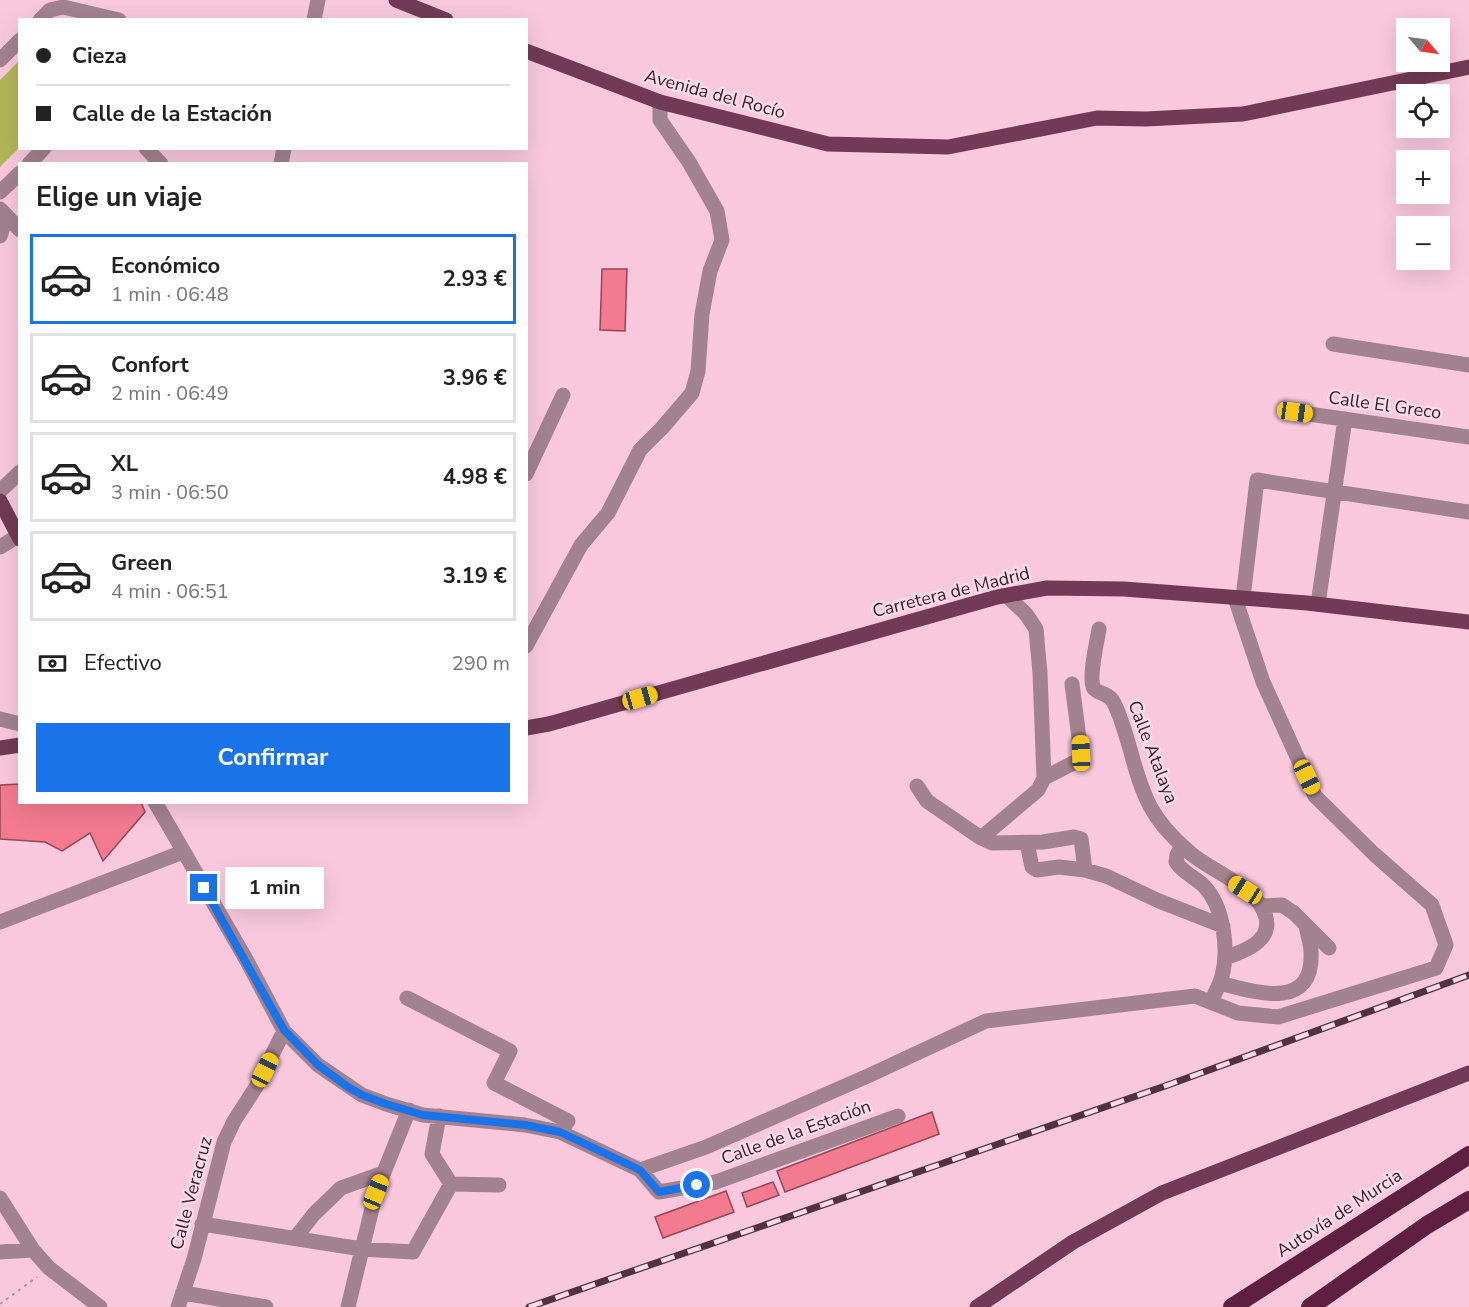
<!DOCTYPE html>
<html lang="es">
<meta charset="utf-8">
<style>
body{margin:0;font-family:"Nunito Sans",sans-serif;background:#f2f2f2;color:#222;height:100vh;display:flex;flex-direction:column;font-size:22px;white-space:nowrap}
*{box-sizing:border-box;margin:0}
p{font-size:20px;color:#767676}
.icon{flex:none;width:33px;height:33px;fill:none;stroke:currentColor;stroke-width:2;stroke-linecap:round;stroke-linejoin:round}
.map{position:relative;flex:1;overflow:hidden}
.drawer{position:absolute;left:18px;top:162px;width:510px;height:642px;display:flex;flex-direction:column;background:#fff;border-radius:0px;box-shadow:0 6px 24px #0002}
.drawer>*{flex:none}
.banner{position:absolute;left:18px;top:18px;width:510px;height:132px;border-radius:0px;box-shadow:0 6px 24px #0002;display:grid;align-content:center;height:132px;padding:0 18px;background:#fff}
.needle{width:39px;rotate:119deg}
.fabs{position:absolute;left:1396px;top:18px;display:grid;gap:12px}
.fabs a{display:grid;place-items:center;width:54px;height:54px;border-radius:0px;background:#fff;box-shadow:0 6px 24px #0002;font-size:30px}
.end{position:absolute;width:27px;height:27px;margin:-14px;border:8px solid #1a73e8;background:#fff;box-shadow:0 0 0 3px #fff}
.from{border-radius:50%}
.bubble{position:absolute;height:42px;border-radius:0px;background:#fff;box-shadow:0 6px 24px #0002;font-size:20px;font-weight:700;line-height:42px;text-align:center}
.car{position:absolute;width:18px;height:36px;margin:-18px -9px;border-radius:8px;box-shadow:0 0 4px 2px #0007;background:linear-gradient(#f5c518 24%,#345 0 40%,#f5c518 0 76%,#345 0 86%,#f5c518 0)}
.banner b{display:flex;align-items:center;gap:21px;height:57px;font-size:22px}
.banner b+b{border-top:2px solid #e0e0e0}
.banner i{width:15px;height:15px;background:#222}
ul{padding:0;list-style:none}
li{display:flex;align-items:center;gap:18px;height:90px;margin:0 12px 9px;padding:0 6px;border:3px solid #e0e0e0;border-radius:0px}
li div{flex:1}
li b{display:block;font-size:22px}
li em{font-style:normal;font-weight:700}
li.selected{border-color:#1a73e8}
li>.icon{width:54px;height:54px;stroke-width:1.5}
h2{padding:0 18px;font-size:27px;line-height:72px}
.pay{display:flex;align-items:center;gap:15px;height:66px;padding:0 18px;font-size:22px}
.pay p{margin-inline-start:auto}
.primary-button{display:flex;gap:12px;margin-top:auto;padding:12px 18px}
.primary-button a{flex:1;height:69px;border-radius:0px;background:#1a73e8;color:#fff;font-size:24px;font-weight:700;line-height:69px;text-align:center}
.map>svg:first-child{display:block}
.green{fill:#b2b557}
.building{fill:#f47a8f;stroke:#934855;stroke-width:1.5}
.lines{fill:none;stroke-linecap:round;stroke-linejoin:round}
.path{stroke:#b98fa1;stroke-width:2;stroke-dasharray:3 4.5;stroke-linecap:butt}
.minor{stroke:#a38290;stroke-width:15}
.major{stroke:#723a56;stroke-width:15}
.highway{stroke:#5f1f41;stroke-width:18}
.rail-casing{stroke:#523241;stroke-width:7}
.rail{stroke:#fcdbe9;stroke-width:4.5;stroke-dasharray:14;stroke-linecap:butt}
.route{stroke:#1a73e8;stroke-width:8}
.labels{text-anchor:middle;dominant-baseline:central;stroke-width:5;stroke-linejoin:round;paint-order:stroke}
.street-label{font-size:18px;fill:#371a28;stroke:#fcdbe9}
</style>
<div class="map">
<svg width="1469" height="1307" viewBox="0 0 1469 1307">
<rect width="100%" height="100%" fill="#f9c8dd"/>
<path class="green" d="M19,61V148L0,167V80Z"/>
<path class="building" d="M602,269H627L625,331L600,330Z
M20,784V802H141L145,812L103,861L90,833L62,851L45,842L0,839V785Z
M932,1112L939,1134L785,1192L777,1171Z
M773,1182L779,1195L747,1207L742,1193Z
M726,1191L734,1212L663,1238L655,1217Z"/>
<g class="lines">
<path class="path" d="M0,1304L37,1277"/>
<path class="minor" d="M40,20L50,10L63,7L119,20
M314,20L318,0
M0,60L20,40
M146,148L161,164
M29,164L44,148
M281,164L284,148
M0,192L20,173
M0,209L20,230
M0,236L7,216
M1333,344L1469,365
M1295,412L1469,437
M526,474L563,395
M0,491L20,472
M0,547L18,536
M1243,598L1257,480L1469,512
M1318,604L1345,419
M1099,629C1097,642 1089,675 1093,687C1096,694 1109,692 1114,703C1130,736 1133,774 1150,806C1159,823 1173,838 1188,851C1210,872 1259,886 1266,918C1272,942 1242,952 1225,958
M526,646L581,545L608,513L640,450L662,428L692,393L698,371L702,314L710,271L722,240L717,211L689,162L660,120V102
M0,719L20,724
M1044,778L1077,761L1081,753L1072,684
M917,786L927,801L981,838L992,843L1043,842L1074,837L1081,839L1085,870
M155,802L247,961L284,1031L318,1065L362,1095L386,1104L423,1115L525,1125L560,1132L640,1170L659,1192L716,1182L898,1116
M981,838L1038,790L1044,778L1040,673L1036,629L1026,614L1007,596
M1027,843L1032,867L1037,870L1059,867L1085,870L1106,876L1159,901L1223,926
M1182,846L1177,855L1176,862C1183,873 1195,877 1204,886C1224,907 1229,950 1222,976C1220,985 1214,994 1211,1002
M1261,906L1282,905L1294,913L1329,948
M0,922L183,852
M1220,983C1254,992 1314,1012 1311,952C1311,943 1307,934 1306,925
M407,998L510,1051L494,1083L568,1121L560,1132
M640,1170L706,1147L870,1075L986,1021L1195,996L1238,1013L1278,1017L1436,968L1446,945L1432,905L1374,854L1315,796L1263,682L1235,598
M451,1184L499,1185
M0,1198L33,1250L49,1268L100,1307
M202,1224L362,1249L413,1252L451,1184L432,1154L439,1116
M296,1237L314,1214L341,1188L383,1173
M0,1252L33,1250
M183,1293L266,1307
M178,1307L194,1259L224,1142L234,1121L256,1087L284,1031
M348,1307L376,1192L409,1110"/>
<path class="major" d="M396,0L446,20
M526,51L660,102L828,144L948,147L1097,118L1146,119L1243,114L1469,67
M0,501L20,539
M526,728L549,724L997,597L1047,588L1124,589L1307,603L1469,622
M0,748L20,745
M977,1307L1073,1242L1162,1193L1469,1073"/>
<path class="highway" d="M1232,1307L1469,1155
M1310,1307L1427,1225L1469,1200"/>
<defs>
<path id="rail" d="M529,1307L1168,1085L1469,975"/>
</defs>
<use href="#rail" class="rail-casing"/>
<use href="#rail" class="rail"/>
</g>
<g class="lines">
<path class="route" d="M204,888L284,1030L318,1065L348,1087L362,1095L386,1104L423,1115L525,1125L560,1132L640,1170L659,1192L697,1185"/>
</g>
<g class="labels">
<g class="street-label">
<text transform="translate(715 94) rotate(15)">Avenida del Rocío</text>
<text transform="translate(1385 405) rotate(8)">Calle El Greco</text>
<text transform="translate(951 592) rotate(-14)">Carretera de Madrid</text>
<text transform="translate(1153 752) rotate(69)">Calle Atalaya</text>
<text transform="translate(796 1132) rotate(-20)">Calle de la Estación</text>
<text transform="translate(191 1193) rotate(-75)">Calle Veracruz</text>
<text transform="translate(1339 1213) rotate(-33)">Autovía de Murcia</text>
</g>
</g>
</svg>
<div class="fabs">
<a><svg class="needle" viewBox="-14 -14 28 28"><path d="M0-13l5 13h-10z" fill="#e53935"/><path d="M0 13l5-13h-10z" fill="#767676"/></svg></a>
<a><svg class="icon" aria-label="locate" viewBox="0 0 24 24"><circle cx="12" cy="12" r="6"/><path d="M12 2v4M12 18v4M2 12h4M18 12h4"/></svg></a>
<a>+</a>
<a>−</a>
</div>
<i class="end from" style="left:697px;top:1185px"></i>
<i class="end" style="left:204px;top:888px"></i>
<div class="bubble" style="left:225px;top:867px;width:99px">1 min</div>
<i class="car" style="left:1295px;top:412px;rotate:98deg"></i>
<i class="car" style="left:640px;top:698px;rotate:74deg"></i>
<i class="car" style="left:1081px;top:753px;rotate:358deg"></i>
<i class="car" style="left:1307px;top:777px;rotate:155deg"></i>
<i class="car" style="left:1245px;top:890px;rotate:302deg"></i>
<i class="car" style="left:265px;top:1070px;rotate:27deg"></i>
<i class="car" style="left:376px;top:1192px;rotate:22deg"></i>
<div class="banner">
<b><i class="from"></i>Cieza</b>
<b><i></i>Calle de la Estación</b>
</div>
<section class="drawer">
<h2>Elige un viaje</h2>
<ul>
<li class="selected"><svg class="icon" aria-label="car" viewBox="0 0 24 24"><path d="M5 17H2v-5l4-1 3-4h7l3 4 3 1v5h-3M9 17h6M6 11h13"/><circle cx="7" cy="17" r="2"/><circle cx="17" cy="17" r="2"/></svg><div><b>Económico</b><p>1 min · 06:48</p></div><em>2.93 €</em></li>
<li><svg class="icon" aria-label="car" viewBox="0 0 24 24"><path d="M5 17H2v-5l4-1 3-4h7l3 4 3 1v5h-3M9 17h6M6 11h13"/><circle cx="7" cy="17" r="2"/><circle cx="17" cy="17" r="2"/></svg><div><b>Confort</b><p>2 min · 06:49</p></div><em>3.96 €</em></li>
<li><svg class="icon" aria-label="car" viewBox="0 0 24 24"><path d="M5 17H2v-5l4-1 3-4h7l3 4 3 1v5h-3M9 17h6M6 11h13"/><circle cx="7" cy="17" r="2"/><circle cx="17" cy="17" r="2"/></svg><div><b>XL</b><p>3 min · 06:50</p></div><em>4.98 €</em></li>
<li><svg class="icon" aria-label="car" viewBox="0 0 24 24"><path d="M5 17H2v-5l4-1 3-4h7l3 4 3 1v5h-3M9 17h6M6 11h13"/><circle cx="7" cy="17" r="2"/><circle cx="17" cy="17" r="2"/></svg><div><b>Green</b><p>4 min · 06:51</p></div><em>3.19 €</em></li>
</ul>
<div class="pay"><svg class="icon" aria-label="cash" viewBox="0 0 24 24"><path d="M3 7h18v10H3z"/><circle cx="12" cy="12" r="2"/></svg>Efectivo<p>290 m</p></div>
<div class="primary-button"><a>Confirmar</a></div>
</section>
</div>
